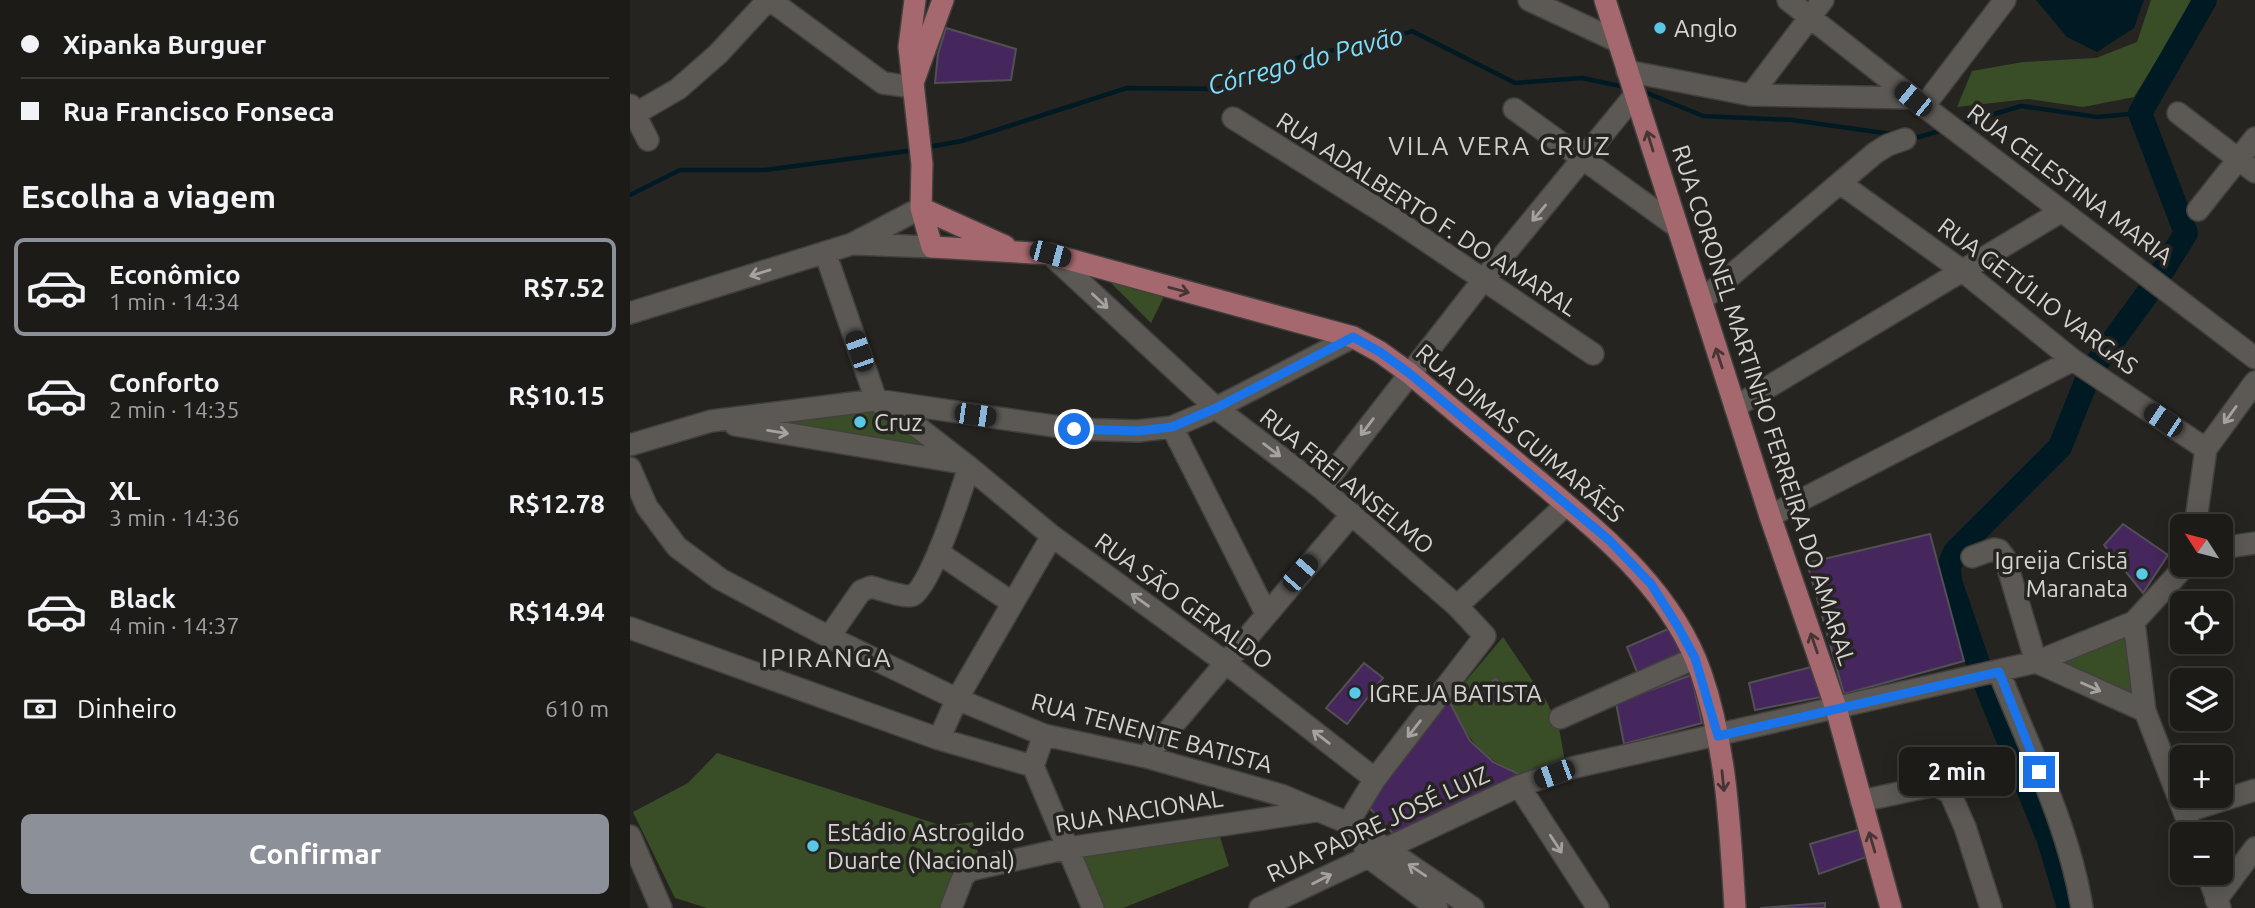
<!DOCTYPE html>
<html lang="pt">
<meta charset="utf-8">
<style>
body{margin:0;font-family:Ubuntu,sans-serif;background:#252421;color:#f1f3f6;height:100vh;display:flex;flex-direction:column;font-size:26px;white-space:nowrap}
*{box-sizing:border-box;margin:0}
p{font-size:23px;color:#a0a1a2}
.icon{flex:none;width:38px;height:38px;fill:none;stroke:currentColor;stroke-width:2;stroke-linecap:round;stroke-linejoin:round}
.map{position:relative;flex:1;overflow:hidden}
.panel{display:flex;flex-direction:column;background:#1c1b18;width:630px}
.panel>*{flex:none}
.hud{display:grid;align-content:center;height:154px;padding:0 21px;background:#1c1b18}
.needle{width:46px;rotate:306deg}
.buttons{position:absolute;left:1540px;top:514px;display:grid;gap:14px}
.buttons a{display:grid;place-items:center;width:63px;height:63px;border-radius:10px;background:#1c1b18;box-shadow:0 4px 18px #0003,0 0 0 2px #3a3937;font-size:35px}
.end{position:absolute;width:32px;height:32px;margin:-16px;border:9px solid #1a73e8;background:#fff;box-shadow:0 0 0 4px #fff}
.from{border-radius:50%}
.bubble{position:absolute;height:49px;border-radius:10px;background:#1c1b18;box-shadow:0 4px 18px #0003,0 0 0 2px #3a3937;font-size:23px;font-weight:700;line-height:49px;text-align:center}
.car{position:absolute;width:21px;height:42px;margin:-21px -10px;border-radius:9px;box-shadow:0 0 5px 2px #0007;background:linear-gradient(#222 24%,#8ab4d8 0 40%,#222 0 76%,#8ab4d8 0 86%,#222 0)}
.hud b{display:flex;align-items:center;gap:24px;height:66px;font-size:26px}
.hud b+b{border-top:2px solid #3a3937}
.hud i{width:18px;height:18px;background:#f1f3f6}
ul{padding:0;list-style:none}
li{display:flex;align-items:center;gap:21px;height:98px;margin:0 14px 10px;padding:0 7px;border:4px solid transparent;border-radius:10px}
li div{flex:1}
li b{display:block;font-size:26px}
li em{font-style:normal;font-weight:700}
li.current{border-color:#8c9099}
li>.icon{width:63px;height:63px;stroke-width:1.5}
h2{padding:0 21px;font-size:32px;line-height:84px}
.pay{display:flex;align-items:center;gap:18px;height:77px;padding:0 21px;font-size:26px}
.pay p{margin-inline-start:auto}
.primary-button{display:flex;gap:14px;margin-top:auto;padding:14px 21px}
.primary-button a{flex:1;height:80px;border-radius:10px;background:#8c9099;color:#fff;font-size:28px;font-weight:700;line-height:80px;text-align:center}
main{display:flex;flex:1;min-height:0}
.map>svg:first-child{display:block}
.green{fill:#394e27}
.water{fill:#001a23}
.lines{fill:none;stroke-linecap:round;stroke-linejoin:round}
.stream{stroke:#001a23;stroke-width:4.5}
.river{stroke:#001a23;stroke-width:24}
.building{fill:#45265d;stroke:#525054;stroke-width:2}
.minor-casing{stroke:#42403e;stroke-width:24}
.major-casing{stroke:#42403e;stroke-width:24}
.minor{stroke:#5c5955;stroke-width:21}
.major{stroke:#a6686f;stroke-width:21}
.oneway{stroke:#463534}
.oneway2{stroke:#a5a29f}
.route{stroke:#1a73e8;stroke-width:9}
.poi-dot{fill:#59c8e4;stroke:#262420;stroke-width:2.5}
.labels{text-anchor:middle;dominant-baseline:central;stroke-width:7;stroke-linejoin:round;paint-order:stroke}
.poi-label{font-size:24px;fill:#d5d3d1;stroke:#262420;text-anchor:start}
.street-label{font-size:24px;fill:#d5d3d1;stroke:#262420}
.water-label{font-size:26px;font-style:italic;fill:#7ddfff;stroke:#262420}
.neighbourhood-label{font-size:26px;letter-spacing:2px;fill:#d1cec9;stroke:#262420}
</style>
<main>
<section class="panel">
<div class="hud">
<b><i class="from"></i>Xipanka Burguer</b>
<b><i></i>Rua Francisco Fonseca</b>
</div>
<h2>Escolha a viagem</h2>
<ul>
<li class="current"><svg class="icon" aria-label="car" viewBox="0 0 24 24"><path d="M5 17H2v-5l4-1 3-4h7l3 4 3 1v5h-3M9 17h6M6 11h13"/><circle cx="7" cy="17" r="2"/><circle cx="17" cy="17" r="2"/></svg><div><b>Econômico</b><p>1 min · 14:34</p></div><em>R$7.52</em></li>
<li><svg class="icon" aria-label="car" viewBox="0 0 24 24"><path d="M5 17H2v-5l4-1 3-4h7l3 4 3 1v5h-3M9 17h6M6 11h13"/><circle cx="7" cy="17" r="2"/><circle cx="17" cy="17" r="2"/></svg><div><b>Conforto</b><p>2 min · 14:35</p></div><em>R$10.15</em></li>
<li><svg class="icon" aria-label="car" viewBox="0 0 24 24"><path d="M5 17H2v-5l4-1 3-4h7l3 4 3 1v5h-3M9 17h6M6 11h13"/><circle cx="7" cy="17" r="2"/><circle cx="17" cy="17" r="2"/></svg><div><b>XL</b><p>3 min · 14:36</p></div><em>R$12.78</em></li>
<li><svg class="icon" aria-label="car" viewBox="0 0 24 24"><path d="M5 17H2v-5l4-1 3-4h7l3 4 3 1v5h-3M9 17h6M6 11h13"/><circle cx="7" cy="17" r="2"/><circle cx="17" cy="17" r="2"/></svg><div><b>Black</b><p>4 min · 14:37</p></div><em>R$14.94</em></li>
</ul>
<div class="pay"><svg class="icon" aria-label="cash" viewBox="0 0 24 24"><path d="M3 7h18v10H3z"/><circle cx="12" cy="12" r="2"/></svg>Dinheiro<p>610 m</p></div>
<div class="primary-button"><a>Confirmar</a></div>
</section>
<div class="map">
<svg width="1625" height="908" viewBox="0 0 1625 908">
<rect width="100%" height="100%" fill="#262420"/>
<path class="green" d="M1521,0H1561L1550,23L1504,97L1453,107L1398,99L1327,107L1342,71L1393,62L1466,58L1507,42Z
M465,267L538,288L521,323Z
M248,402L330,461L81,421Z
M1504,631L1512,697L1425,658Z
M873,637L917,702L929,728L935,761L893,776C847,755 842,744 819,701Z
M87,753L313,826L343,822L350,866L315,908H77L45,898L3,812L58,783Z
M587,827L599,866L493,908H474L451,853Z"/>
<path class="water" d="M1406,0H1514L1504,28L1467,52L1437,37Z"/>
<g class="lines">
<path class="stream" d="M1010,90L1073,116L1162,120L1261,134
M1328,125L1391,106L1467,117L1510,113
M1281,136L1289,137L1313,130
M298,147L332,141L497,88L587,89L680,53L741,46L782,31L885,83L952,78L995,87
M0,195L50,170H135L286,150"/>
<path class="river" d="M1439,908L1419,840L1352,675L1320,581L1319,566L1325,552L1430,447L1460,372L1523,286L1556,233L1510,113L1575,0"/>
</g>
<path class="building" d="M316,28L386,49L381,80L305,83L308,54Z
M1493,524L1538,555L1513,593L1474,545Z
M1300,534L1334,661L1214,694L1177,563Z
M1047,625L1062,654L1009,677L997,647Z
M734,663L753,678L717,724L696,708Z
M1185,666L1191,697L1125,710L1119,683Z
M1061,675L1072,723L994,744L986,703Z
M866,679L877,694L859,706L848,692Z
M819,701L840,741L863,762L893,776L767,838L734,802Z
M1231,829L1242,855L1189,874L1180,844Z
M1195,903V908H1130Z"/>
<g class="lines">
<defs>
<path id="minor" d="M140,0L253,83L282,87
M899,0L987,41
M1158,0L1283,98L1625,358
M997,71L1121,95L1283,98
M1121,95L1193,0
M0,105L18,140
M1294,106L1375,0
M884,109L1046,226
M1548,113L1625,172
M5,114L48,89L88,54L138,0
M603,118L761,217L963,354
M1210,183L1334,272L1443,360L1576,449
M1568,210L1625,138
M224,244L302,247
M195,252L246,400
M420,254L586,408L691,488L827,606L855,636L745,779L718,823
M1071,301L1245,153L1258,145L1275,139
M0,313L222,244L291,208
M251,404L290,429L339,467L422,536L596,663L745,779
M1105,407L1432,211
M105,425L332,463
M542,427L636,613
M0,445L81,421L246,400L444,429L508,431L542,427L586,408L723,337
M0,468L17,507L47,547L90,579L199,637L327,699L414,735L516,757L651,795L718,823L843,908
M691,488L854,279L1005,95
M1140,516L1443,360
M1565,527L1576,449L1625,382
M1591,548L1625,543
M309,553L381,602
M1342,557L1364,549L1369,550L1375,558L1406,662
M827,606L936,505
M1504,622L1515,711L1563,835
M0,628L309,739L403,766
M199,637L231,591L241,587C250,589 277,599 283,595C301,586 332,489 339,467
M1406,662L1515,711
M1369,672C1399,748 1439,826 1452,908
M930,718L1065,658
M414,735L403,766L463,908
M309,739L327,699L422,536
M516,757L722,514
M889,786L968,908
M1231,801L1306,785L1320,793L1335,827L1361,908
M1555,812L1625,790
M0,836L31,908
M735,848L737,856L807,908
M1577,873L1590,908
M1586,900L1625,848
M321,908L333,877L340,870L438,848L686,811
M630,908L889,786L941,768L1406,662L1504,622L1556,565"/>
<path id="major" d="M285,0L279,47L292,164L291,208L302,247L420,254L723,337L750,352L779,373C821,408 863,443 905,478C971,534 1041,588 1071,673C1097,748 1100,830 1105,908
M975,0L1140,516L1206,708L1261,908
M284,80L313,0
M291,208L375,246"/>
</defs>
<use href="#minor" class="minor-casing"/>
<use href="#major" class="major-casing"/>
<use href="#minor" class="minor"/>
<use href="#major" class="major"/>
</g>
<defs><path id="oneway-shaft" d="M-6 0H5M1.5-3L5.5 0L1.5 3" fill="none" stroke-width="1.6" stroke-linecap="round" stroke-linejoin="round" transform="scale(1.75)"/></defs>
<g class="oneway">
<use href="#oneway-shaft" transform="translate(1020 141) rotate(-107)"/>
<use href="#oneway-shaft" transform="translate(549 290) rotate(15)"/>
<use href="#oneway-shaft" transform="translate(1089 358) rotate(-108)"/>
<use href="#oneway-shaft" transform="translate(1184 643) rotate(-109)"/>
<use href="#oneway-shaft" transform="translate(1093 781) rotate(84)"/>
<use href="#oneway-shaft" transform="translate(1242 842) rotate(-106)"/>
</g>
<g class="oneway2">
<use href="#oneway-shaft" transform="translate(909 213) rotate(130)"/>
<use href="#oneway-shaft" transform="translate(130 273) rotate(163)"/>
<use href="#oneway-shaft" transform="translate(470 301) rotate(43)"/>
<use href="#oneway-shaft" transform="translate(1600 415) rotate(126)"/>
<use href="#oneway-shaft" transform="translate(737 427) rotate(127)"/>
<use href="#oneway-shaft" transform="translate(148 432) rotate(9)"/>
<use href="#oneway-shaft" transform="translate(642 450) rotate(37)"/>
<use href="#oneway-shaft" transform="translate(510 600) rotate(-144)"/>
<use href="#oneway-shaft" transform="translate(1461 687) rotate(24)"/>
<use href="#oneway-shaft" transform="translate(784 729) rotate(128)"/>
<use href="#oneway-shaft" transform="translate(691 737) rotate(-142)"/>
<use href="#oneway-shaft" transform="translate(926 844) rotate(57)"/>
<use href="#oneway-shaft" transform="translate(787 870) rotate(-146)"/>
<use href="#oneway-shaft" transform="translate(692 879) rotate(-27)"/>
</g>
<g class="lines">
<path class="route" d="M444,429L508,431L542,427L586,408L723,337L750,352L779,373L979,540L1021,584L1047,625L1065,658L1088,736L1369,672L1409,772"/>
</g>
<g class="poi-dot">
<circle cx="1030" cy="28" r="7"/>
<circle cx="230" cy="422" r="7"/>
<circle cx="1512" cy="574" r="7"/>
<circle cx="725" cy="693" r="7"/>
<circle cx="183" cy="846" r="7"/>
</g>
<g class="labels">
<g class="poi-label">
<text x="1044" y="28">Anglo</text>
<text x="244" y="422">Cruz</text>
<text x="1498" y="560" text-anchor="end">Igreija Cristã<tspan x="1498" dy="28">Maranata</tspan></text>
<text x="739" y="693">IGREJA BATISTA</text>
<text x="197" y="832">Estádio Astrogildo<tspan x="197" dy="28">Duarte (Nacional)</tspan></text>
</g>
<g class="street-label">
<text transform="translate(1440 184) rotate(37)">RUA CELESTINA MARIA</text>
<text transform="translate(797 214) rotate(33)">RUA ADALBERTO F. DO AMARAL</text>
<text transform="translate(1408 296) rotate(37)">RUA GETÚLIO VARGAS</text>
<text transform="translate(1134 405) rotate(72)">RUA CORONEL MARTINHO FERREIRA DO AMARAL</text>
<text transform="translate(890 433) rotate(40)">RUA DIMAS GUIMARÃES</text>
<text transform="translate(717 481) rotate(39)">RUA FREI ANSELMO</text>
<text transform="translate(554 601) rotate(36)">RUA SÃO GERALDO</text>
<text transform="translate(522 733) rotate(15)">RUA TENENTE BATISTA</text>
<text transform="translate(509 811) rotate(-9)">RUA NACIONAL</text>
<text transform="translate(748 824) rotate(-25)">RUA PADRE JOSÉ LUIZ</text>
</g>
<g class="water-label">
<text transform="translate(675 60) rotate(-15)">Córrego do Pavão</text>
</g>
<g class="neighbourhood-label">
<text x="870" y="145">VILA VERA CRUZ</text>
<text x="197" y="657">IPIRANGA</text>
</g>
</g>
</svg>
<div class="buttons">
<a><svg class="needle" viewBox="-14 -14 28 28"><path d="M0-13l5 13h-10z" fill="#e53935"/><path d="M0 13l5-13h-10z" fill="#a0a1a2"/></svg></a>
<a><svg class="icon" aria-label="locate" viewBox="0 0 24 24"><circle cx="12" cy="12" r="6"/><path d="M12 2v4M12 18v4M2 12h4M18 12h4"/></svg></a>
<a><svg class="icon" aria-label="layers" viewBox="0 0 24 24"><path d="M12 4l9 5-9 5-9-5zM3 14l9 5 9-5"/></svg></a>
<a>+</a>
<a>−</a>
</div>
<i class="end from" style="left:444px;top:429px"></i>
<i class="end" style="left:1409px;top:772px"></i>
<div class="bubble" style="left:1269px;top:747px;width:116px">2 min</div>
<i class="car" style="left:1283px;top:99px;rotate:309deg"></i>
<i class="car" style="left:420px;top:254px;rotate:105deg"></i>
<i class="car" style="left:229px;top:351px;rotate:341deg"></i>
<i class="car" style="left:345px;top:415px;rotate:98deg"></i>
<i class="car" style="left:1533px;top:420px;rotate:304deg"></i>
<i class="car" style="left:670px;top:573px;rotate:41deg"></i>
<i class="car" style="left:924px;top:774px;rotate:250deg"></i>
</div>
</main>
